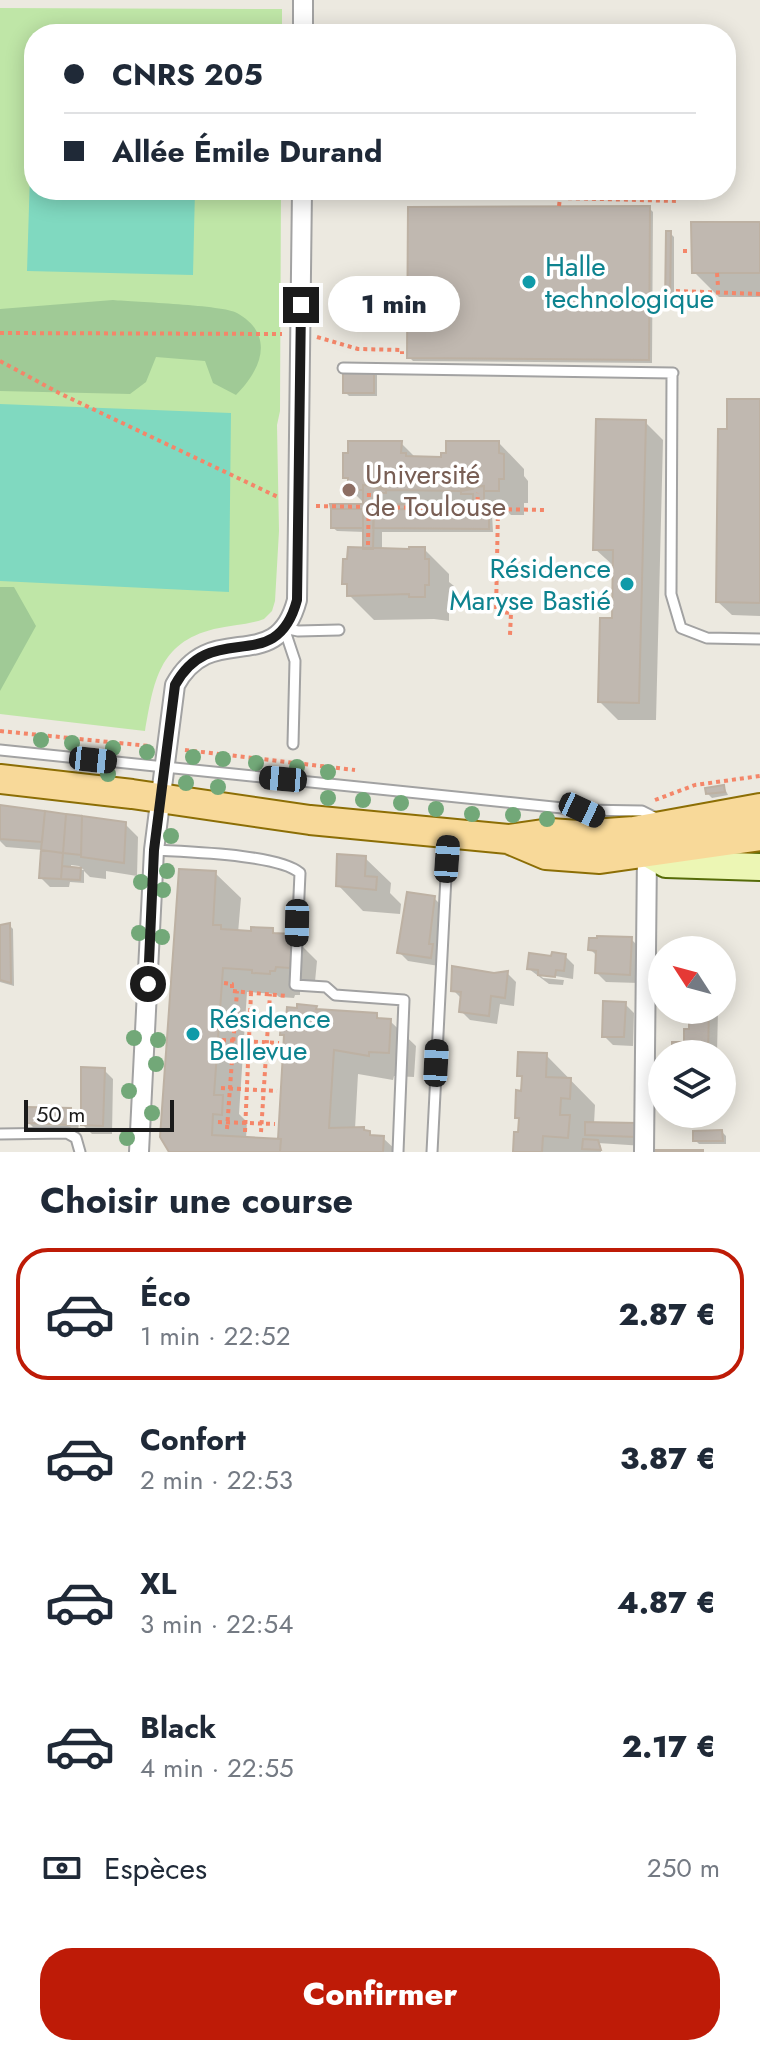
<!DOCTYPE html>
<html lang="fr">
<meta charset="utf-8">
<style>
body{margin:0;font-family:Jost,sans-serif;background:#f2f2f3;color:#1f2937;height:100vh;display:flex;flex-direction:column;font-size:30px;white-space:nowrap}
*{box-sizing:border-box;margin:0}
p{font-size:26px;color:#747a83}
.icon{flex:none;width:44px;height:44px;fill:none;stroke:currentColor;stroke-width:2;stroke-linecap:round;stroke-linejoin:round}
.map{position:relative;height:1152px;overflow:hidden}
.drawer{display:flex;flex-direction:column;background:#fff;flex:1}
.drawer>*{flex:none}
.hud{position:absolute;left:24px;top:24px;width:712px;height:176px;border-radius:32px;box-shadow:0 4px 20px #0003;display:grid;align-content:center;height:176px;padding:0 40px;background:#fff}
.needle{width:52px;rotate:306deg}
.buttons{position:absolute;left:648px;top:936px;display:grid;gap:16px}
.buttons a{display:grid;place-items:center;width:88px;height:88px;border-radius:50%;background:#fff;box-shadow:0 4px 20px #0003;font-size:40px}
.scale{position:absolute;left:24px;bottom:20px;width:150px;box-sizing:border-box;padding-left:8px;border:4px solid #1b1b1b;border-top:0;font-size:22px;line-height:28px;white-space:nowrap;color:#1b1b1b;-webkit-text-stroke:6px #fff;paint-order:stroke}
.end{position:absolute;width:36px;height:36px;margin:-18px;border:10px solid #1b1b1b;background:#fff;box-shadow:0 0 0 4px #fff}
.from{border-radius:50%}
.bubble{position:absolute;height:56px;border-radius:28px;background:#fff;box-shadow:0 4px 20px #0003;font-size:26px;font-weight:800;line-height:56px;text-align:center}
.car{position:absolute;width:24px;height:48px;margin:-24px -12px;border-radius:10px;box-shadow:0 0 6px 2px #0007;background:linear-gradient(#222 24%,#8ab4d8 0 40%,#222 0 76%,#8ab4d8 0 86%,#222 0)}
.hud b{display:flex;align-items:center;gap:28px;height:76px;font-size:30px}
.hud b+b{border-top:2px solid #e0e1e3}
.hud i{width:20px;height:20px;background:#1f2937}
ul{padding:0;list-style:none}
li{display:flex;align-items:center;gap:24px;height:132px;margin:0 16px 12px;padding:0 24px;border:4px solid transparent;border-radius:32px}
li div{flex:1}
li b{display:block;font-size:30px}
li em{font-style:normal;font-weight:800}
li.current{border-color:#be1b07}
li>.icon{width:72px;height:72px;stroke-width:1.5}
h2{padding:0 40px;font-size:36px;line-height:96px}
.pay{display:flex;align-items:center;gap:20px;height:88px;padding:0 40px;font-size:30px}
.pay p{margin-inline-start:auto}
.cta{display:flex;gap:16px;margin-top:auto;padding:16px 40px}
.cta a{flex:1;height:92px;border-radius:32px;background:#be1b07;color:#fff;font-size:32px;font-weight:800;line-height:92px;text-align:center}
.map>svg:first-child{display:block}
.grass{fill:#bfe6a7}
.forest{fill:#a0ca96}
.pitch{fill:#80d9c0}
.shadow{fill:#0003;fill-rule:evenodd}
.building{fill:#c0b8b0;stroke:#bdb1a3;stroke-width:2}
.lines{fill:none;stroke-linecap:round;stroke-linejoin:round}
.service-casing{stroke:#a2a2a2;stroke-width:13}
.minor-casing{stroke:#a2a2a2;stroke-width:22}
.secondary-casing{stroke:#566b08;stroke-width:30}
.primary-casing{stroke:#8c6e05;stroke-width:32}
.path{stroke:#f48669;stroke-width:4;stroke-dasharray:4 4;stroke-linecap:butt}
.service{stroke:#fff;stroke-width:9}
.minor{stroke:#fff;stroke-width:18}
.secondary{stroke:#ecf6b4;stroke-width:26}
.primary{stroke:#f8d999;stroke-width:28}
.tree{fill:#72a878}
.route{stroke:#1b1b1b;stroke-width:10}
.culture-dot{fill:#0f9aa8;stroke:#fff;stroke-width:3}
.education-dot{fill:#8d6e63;stroke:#fff;stroke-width:3}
.labels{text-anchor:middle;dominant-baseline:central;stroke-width:7;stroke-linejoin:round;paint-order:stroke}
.culture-label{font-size:28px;fill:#0d838f;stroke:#fff;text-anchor:start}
.education-label{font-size:28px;fill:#785e54;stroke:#fff;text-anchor:start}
</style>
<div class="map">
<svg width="760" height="1152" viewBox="0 0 760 1152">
<rect width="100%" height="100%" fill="#ece9e0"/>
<path class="grass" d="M0,8L282,9V34H34V190H281L280,411L277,425L279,531L275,601L272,611L264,619C248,625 231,625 214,629C158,643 154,682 145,731L0,714Z"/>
<path class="forest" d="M113,300C135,302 224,305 237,313C276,335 261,370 236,395L213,383L205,361L156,357L146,382L130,394L0,391V309Z
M0,587H14L36,626L0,691Z"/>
<path class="pitch" d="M34,46V190H195L193,275L27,271Z
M0,404L231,413L229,592L0,581Z"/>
<path class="shadow" d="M649,208L653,212L652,363L413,361L409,357Z
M760,224V297H719L694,272Z
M670,233L674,237V308H671L667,304Z
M373,371L377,375V396H349L345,392Z
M760,401V616L732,615L718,602L729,431Z
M645,422L663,440L656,720H618L600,702L614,620L615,567L595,549Z
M401,443L416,458L443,459L499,443L524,469V476L528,481V503H524V515H511L506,510H497V514H492L493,532H382V551L424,549L449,574V582L454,586V609H449V621L434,619L374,620L349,595V588L344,583L365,550V532L337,531L332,527L367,506L350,489V482L345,477Z
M724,787L728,795L712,798L708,794Z
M0,807L81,818L84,821L125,824L138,837L137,876L106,871V879L90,877L84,871V883L70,882L69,887H50L41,878L43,850L6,847L0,841ZM71,865L79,866L84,870L71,869Z
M365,858L391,883L390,893L401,904L400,914L363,911L338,885Z
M215,873L241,898L238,933L272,930L277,935L292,936L317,961L314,992L300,991V995H295L294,998L279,997L276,994L247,992L239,1114L247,1122L246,1139L280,1141L286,1038L282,1034L316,1008L320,1012L376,1015L381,1020L390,1021L416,1046L414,1077L394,1076L393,1080L358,1074L355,1129H364L374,1137L383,1138L398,1152H176Z
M434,898L443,907L437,952L441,955L439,966L408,961L399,952Z
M9,925L13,929L14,986L0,982V927Z
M631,939L640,948L639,983L606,982L597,973L598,957L590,949Z
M565,956L574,965L573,979L538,973L543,978L564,980L563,985L549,984L529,969L553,958Z
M507,973L516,982L514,1006L500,1004L497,1024L470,1020L461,1011L463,1000L453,990L494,975Z
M625,1004L634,1013L633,1046L613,1045L604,1036Z
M682,1010H718L717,1054H674L686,1044L691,1031V1015H687Z
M546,1055L595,1105L594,1124L635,1125L644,1146L598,1143L601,1146V1152H515L521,1121L517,1117L523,1093V1079L519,1075Z
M104,1070L113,1079L112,1134H92L79,1121L78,1133L38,1132L29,1123L70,1110L83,1123Z
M665,1114H688V1119L669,1120Z
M722,1132L726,1136V1144H699L695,1140Z"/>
<path class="building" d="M650,206L649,360L407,358L408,207Z
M691,222H760V273H692Z
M666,231H671L670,305H665Z
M343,369H374V393H343Z
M727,399H760V603L716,602L718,429H727Z
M596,419L646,420L639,703L598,702L600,618H612L613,550H593Z
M348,441H402L401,453H406V456L441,457V453H446V441H499V453L504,454V479H499V491H484V486H473V489L461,491L386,490L374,488V485H363V490H348V478H343V453H348Z
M363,485L386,488V493H374V504L473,505V494H461V489L484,486V510L374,509L373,549H363V509H331L330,504H363Z
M331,509H363V528H331Z
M374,509L489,510V529L373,528Z
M348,547L409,549V547H425V559H429V585H425V597H409V594L347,596V584H342L343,559H347Z
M724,785L725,792L706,794L705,788Z
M0,805L45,811L42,842L0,839Z
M45,811L66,814L63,853L41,850Z
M66,814L82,816L81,855L63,853Z
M82,816L126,822L124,863L81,857Z
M41,850L63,853L61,879L39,878Z
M337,854L366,856L365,876L377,877L376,890L336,886Z
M62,866L81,868L80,880L61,879Z
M179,869L216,871L213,925H221V929L251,931V927L273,928V933L292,934L290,968L276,967L275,971H270V974L252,973V970L223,968L214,1095H223L222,1115L213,1114L212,1135L281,1139L280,1152H169L160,1137Z
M407,892L435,896L429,944H433L431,958L397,953Z
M10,923L11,983L0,980V925Z
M597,936L632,937L630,975L595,973L596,951L588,950L589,938H597Z
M552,952L566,954L564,971L556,970L555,977L538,975V970L527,969L529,953L551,956Z
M452,966L494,973L508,971L505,998L491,996L489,1016L459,1012L461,992L451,991Z
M603,1001L626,1002L624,1037H602Z
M297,1004L317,1006L316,1009L377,1013V1018L391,1019L389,1053L369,1052V1056L334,1050L329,1128L364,1127V1130L370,1131V1135L384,1136L383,1152H280L281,1139H278L284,1035H280L281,1019H286L287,1007L297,1008Z
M689,1010H709L708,1054H672V1042H684V1029H689Z
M518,1052L547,1053L546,1077L571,1078L570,1099L561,1098L560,1115H570L568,1138L543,1136L542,1152H513L514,1132H518L519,1118H515L516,1090L521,1091L522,1076H517Z
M81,1067L105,1068L103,1126L81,1125Z
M27,1107L71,1108L70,1125L27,1123Z
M585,1122L636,1123V1137L585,1135Z
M722,1130L723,1141H693V1131Z
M583,1139L598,1140L601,1150L582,1149Z
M654,1150H703V1152H654Z"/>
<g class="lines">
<defs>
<path id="service" d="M343,368L673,373
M672,375L671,594L681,628L707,638L760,639
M293,744L295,661L284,628L298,631L339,630
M0,750L582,810L642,811L658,819
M154,850C186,852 278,854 300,873L295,985L326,987L335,995L404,1000L398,1152
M0,1134L67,1133L76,1138L80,1152
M432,1152L448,837"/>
<path id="minor" d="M303,34V0
M139,1152L154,850L175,685C212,617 276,679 297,600L302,190
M644,1152L647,853L652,845"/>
<path id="secondary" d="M647,853L666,864L760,867"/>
<path id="primary" d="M0,779L132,794L310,820L508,839L546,855L600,859L760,836
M509,839L550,833L579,835L634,831L760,808"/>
</defs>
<use href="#service" class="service-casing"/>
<use href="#minor" class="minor-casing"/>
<use href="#secondary" class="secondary-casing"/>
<use href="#primary" class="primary-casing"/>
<path class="path" d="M559,206L560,198L678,201
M683,251H691
M717,273L718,286
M676,291L760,294
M0,333L282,334
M317,337L358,349L402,350V354
M0,361L59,393L280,498
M316,506L546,510
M477,509L478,493
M498,509L496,612L511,613L510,635
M368,545L369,490
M0,731L149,746
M185,750L355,770
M655,800L695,785L760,776
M224,983L232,984V991L287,996
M222,1040L279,1043
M221,1088L277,1091
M218,1122L275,1124
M227,1129L237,991
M245,1132L251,993
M261,1132L270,994"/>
<use href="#service" class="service"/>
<use href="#minor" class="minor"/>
<use href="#secondary" class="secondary"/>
<use href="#primary" class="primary"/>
</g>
<g class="tree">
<circle cx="41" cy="740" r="8"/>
<circle cx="72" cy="743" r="8"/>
<circle cx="113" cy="748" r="8"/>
<circle cx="147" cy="752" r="8"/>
<circle cx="193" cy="757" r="8"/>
<circle cx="223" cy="759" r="8"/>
<circle cx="256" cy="763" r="8"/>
<circle cx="297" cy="767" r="8"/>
<circle cx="328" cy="772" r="8"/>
<circle cx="108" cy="774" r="8"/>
<circle cx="186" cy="783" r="8"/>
<circle cx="218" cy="787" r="8"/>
<circle cx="328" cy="798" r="8"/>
<circle cx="363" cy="800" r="8"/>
<circle cx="401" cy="803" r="8"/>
<circle cx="436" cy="809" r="8"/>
<circle cx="472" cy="814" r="8"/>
<circle cx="513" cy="815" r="8"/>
<circle cx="547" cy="819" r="8"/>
<circle cx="171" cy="836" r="8"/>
<circle cx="167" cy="871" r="8"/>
<circle cx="141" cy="882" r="8"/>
<circle cx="163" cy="890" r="8"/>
<circle cx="139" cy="933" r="8"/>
<circle cx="162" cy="937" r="8"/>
<circle cx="136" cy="984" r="8"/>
<circle cx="162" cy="986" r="8"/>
<circle cx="134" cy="1038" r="8"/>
<circle cx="158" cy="1040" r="8"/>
<circle cx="156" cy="1064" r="8"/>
<circle cx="129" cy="1091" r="8"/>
<circle cx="152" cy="1113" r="8"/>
<circle cx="127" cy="1138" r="8"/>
</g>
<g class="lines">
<path class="route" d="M148,984L154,850L175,685C212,617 276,679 297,600L301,305"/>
</g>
<g class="culture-dot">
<circle cx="529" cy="282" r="8"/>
<circle cx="627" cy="584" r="8"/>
<circle cx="193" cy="1034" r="8"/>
</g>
<circle class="education-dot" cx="349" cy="490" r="8"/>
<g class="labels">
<g class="culture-label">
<text x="545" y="266">Halle<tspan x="545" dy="32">technologique</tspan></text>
<text x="611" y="568" text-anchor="end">Résidence<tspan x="611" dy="32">Maryse Bastié</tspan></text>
<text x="209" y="1018">Résidence<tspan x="209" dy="32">Bellevue</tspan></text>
</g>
<g class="education-label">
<text x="365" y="474">Université<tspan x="365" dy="32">de Toulouse</tspan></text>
</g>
</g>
</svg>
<div class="buttons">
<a><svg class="needle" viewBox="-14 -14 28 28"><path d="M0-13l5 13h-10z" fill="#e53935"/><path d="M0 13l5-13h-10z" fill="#747a83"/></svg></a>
<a><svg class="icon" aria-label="layers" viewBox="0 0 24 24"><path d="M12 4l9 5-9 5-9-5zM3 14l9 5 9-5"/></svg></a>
</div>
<div class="scale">50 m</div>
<i class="end from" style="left:148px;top:984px"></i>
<i class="end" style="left:301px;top:305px"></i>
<div class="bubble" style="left:328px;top:276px;width:132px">1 min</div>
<i class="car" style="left:93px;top:760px;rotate:96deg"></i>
<i class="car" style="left:283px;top:779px;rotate:275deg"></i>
<i class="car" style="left:582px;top:810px;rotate:115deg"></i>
<i class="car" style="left:447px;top:859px;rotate:4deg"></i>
<i class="car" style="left:297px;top:923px;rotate:181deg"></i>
<i class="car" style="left:436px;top:1063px;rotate:3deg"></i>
<div class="hud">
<b><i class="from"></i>CNRS 205</b>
<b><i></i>Allée Émile Durand</b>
</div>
</div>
<section class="drawer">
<h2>Choisir une course</h2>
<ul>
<li class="current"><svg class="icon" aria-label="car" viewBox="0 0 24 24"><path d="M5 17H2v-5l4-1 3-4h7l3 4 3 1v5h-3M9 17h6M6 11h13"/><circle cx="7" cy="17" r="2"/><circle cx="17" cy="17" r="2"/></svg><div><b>Éco</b><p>1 min · 22:52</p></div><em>2.87 €</em></li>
<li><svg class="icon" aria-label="car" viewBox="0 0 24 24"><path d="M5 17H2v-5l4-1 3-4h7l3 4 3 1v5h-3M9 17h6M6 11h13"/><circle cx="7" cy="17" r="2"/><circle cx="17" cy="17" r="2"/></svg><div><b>Confort</b><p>2 min · 22:53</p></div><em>3.87 €</em></li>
<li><svg class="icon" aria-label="car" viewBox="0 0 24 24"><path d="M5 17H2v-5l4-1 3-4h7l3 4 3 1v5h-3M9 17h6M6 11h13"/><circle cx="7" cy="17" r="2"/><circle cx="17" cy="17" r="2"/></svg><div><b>XL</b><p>3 min · 22:54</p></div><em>4.87 €</em></li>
<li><svg class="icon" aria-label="car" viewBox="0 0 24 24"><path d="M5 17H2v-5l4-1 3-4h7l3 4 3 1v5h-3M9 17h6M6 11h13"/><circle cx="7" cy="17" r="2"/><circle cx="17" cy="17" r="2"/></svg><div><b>Black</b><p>4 min · 22:55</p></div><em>2.17 €</em></li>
</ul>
<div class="pay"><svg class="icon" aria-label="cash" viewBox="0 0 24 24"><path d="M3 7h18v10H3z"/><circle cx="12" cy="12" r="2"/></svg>Espèces<p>250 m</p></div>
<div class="cta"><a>Confirmer</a></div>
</section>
